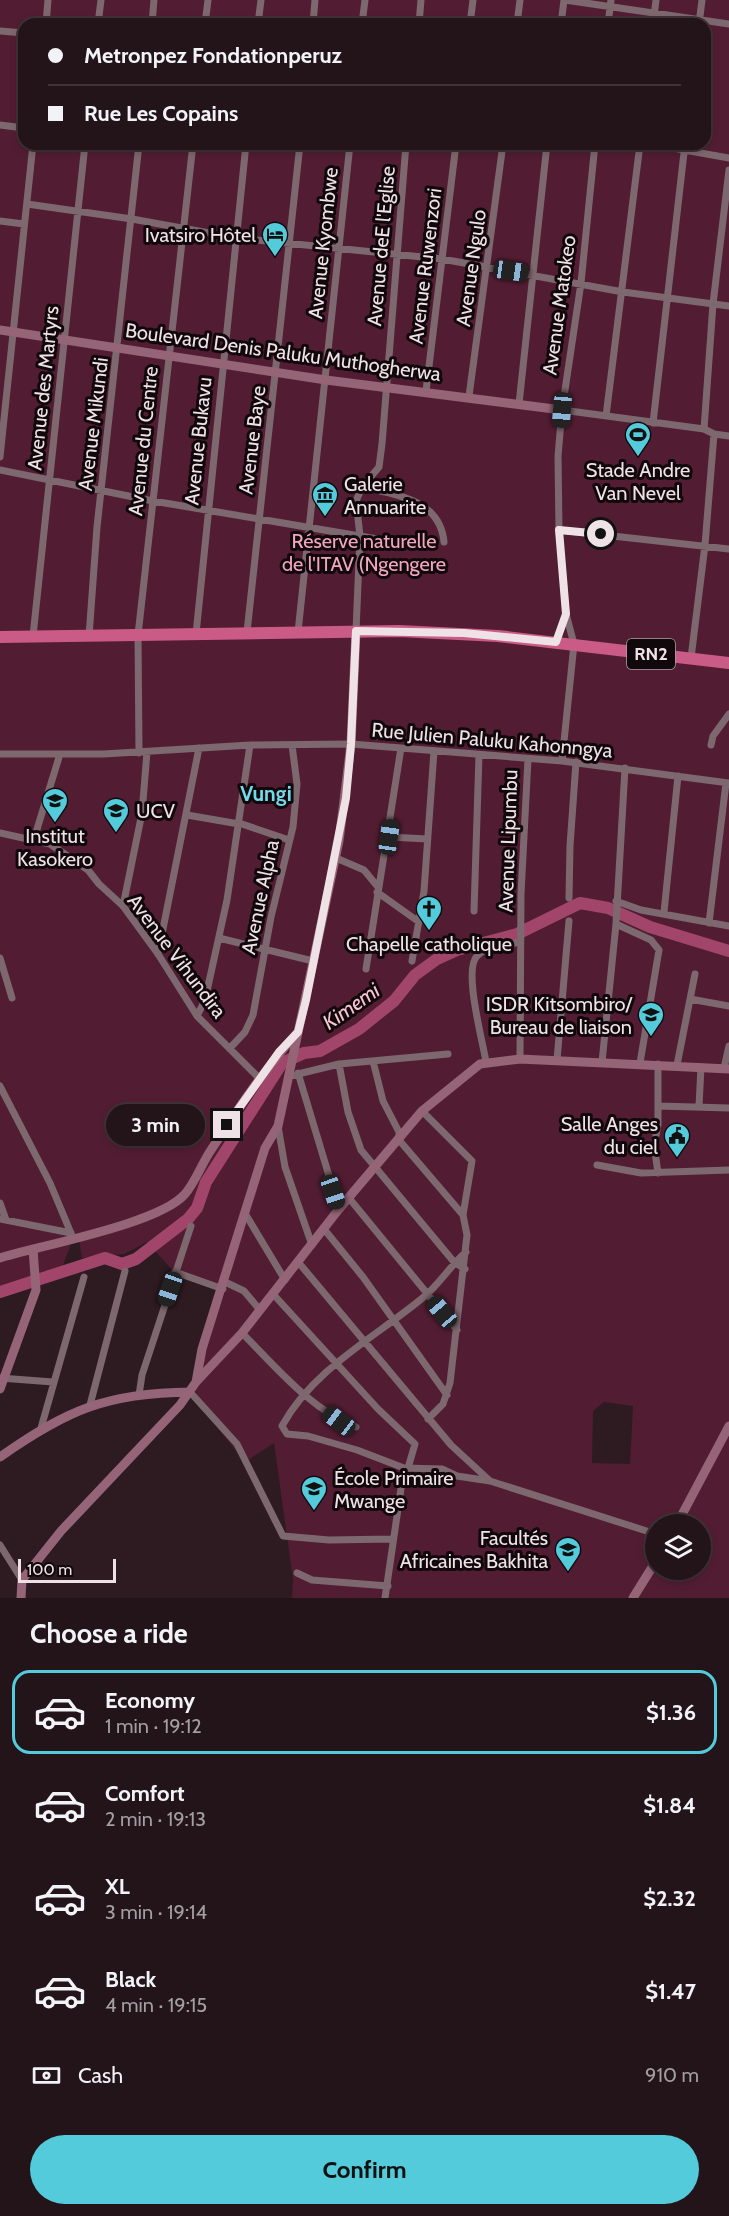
<!DOCTYPE html>
<meta charset="utf-8">
<style>
body{margin:0;font-family:Cabin,sans-serif;background:#2a1d22;color:#f1f3f6;height:100vh;display:flex;flex-direction:column;font-size:22px;white-space:nowrap}
*{box-sizing:border-box;margin:0}
p{font-size:20px;color:#a29ea2}
.icon{flex:none;width:33px;height:33px;fill:none;stroke:currentColor;stroke-width:2;stroke-linecap:round;stroke-linejoin:round}
.map{position:relative;height:1598px;overflow:hidden}
.side{display:flex;flex-direction:column;background:#221419;flex:1}
.side>*{flex:none}
.top-card{position:absolute;left:18px;top:18px;width:693px;height:132px;border-radius:18px;box-shadow:0 3px 9px #0003,0 0 0 2px #3f3338;display:grid;align-content:center;height:132px;padding:0 30px;background:#221419}
.controls{position:absolute;left:645px;top:1514px;display:grid;gap:12px}
.controls a{display:grid;place-items:center;width:66px;height:66px;border-radius:50%;background:#221419;box-shadow:0 3px 9px #0003,0 0 0 2px #3f3338;font-size:30px}
.scale{position:absolute;left:18px;bottom:15px;width:98px;box-sizing:border-box;padding-left:6px;border:3px solid #efe2e6;border-top:0;font-size:16px;line-height:21px;white-space:nowrap;color:#efe2e6;-webkit-text-stroke:4px #10080b;paint-order:stroke}
.end{position:absolute;width:27px;height:27px;margin:-14px;border:8px solid #efe2e6;background:#111;box-shadow:0 0 0 3px #111}
.from{border-radius:50%}
.bubble{position:absolute;height:42px;border-radius:21px;background:#221419;box-shadow:0 3px 9px #0003,0 0 0 2px #3f3338;font-size:20px;font-weight:700;line-height:42px;text-align:center}
.car{position:absolute;width:18px;height:36px;margin:-18px -9px;border-radius:8px;box-shadow:0 0 4px 2px #0007;background:linear-gradient(#222 24%,#8ab4d8 0 40%,#222 0 76%,#8ab4d8 0 86%,#222 0)}
.top-card b{display:flex;align-items:center;gap:21px;height:57px;font-size:22px}
.top-card b+b{border-top:2px solid #3f3338}
.top-card i{width:15px;height:15px;background:#f1f3f6}
ul{padding:0;list-style:none}
li{display:flex;align-items:center;gap:18px;height:84px;margin:0 12px 9px;padding:0 18px;border:3px solid transparent;border-radius:18px}
li div{flex:1}
li b{display:block;font-size:22px}
li em{font-style:normal;font-weight:700}
li.active{border-color:#53cbdb}
li>.icon{width:54px;height:54px;stroke-width:1.5}
h2{padding:0 30px;font-size:27px;line-height:72px}
.pay{display:flex;align-items:center;gap:15px;height:66px;padding:0 30px;font-size:22px}
.pay p{margin-inline-start:auto}
.cta{display:flex;gap:12px;margin-top:auto;padding:12px 30px}
.cta a{flex:1;height:69px;border-radius:36px;background:#53cbdb;color:#111;font-size:24px;font-weight:700;line-height:69px;text-align:center}
.map>svg:first-child{display:block}
.green{fill:#521d32;fill-rule:evenodd}
.lines{fill:none;stroke-linecap:round;stroke-linejoin:round}
.river{stroke:#a1466a;stroke-width:12}
.street{stroke:#7e686f;stroke-width:7}
.secondary{stroke:#956476;stroke-width:9}
.highway{stroke:#ca5b86;stroke-width:12}
.route{stroke:#efe2e6;stroke-width:8}
.labels{text-anchor:middle;dominant-baseline:central;stroke-width:6;stroke-linejoin:round;paint-order:stroke}
.shield{fill:#10080b;stroke:#aca1a4;stroke-width:1.5}
.shield-label{font-size:18px;font-weight:bold;fill:#efe2e6}
.poi-label{font-size:20px;fill:#efe2e6;stroke:#10080b;text-anchor:end}
.street-label{font-size:20px;fill:#efe2e6;stroke:#10080b}
.park-label{font-size:20px;fill:#f1a5be;stroke:#10080b}
.neighbourhood-label{font-size:21px;font-weight:bold;fill:#71dbea;stroke:#10080b}
.water-label{font-size:21px;font-style:italic;fill:#f7c3d3;stroke:#10080b}
</style>
<div class="map">
<svg width="729" height="1598" viewBox="0 0 729 1598">
<rect width="100%" height="100%" fill="#2d1b21"/>
<path class="green" d="M0,0H729V1598H292L293,1579L274,1443L245,1462L196,1401C193,1368 215,1320 227,1288L174,1272L147,1242L124,1254L82,1258L78,1234L74,1235L62,1268L0,1286ZM24,24H705V144H24ZM604,1402L633,1406L630,1464L592,1463L593,1411ZM656,1524H700V1569H656Z"/>
<g class="lines">
<path class="river" d="M0,1292L105,1258L122,1264L136,1259L188,1219L197,1208L206,1182L282,1063L304,1053L320,1051L359,1029L394,1001L415,975L437,959L457,950L517,934L580,903L608,908L650,927L729,951"/>
<path class="street" d="M565,0L729,24
M46,24L48,0
M98,24L101,0
M152,24L154,0
M205,24L208,0
M258,24L261,0
M313,24L315,0
M362,24L365,0
M419,24L421,0
M470,24L473,0
M517,24L520,0
M561,24L564,0
M608,24L611,0
M653,24L656,0
M699,24L702,0
M0,31L24,33
M0,125L24,128
M651,144L729,158
M27,204L132,219L237,238L442,259L623,292L729,306
M0,221L24,224
M426,391L456,144
M469,396L503,144
M519,404L547,144
M562,410L704,429L714,434L729,436
M606,416L640,144
M653,423L685,144
M704,429L713,304L729,170
M0,457L33,144
M0,470L153,501L401,543
M362,487C396,495 440,499 444,542
M559,530L729,549
M356,631L360,536L356,501L362,487L379,467L382,444L406,144
M247,632L300,144
M298,632L350,144
M196,634L246,144
M33,636L85,144
M89,636L97,527L139,144
M556,642L566,614
M691,658L705,545L714,434
M711,745L713,736L729,714
M139,753L138,635L193,144
M0,754H104L250,745L351,744L562,761L729,783
M562,761L574,644L566,614L559,530L558,456L562,410L581,283L595,144
M187,815L239,824
M239,823L289,840
M0,833L50,844L88,870L99,884L123,906L158,954L197,1016L260,1079
M389,837L427,839
M34,839L60,754
M336,858L364,870L378,887
M377,892L419,922
M569,898L570,846L576,762
M616,901L641,910L729,926
M123,906L142,813L147,752
M474,911L479,755
M664,912L678,776
M709,923L726,783
M616,924L651,940L659,950L640,1063
M219,938L313,961
M158,954L199,748
M0,958L12,998
M412,961L424,891L434,751
M366,969L401,748
M690,999L729,1006
M197,1016L205,1000L227,900L250,745
M230,1048L245,1032L253,1015L271,917L293,827L297,784L292,745
M520,1059L521,894L528,759
M557,1060L569,921
M373,1061L383,1101L399,1132V1140L463,1215L467,1235L450,1383L443,1404L428,1419
M486,1062C483,1042 463,970 477,956C490,943 506,949 520,941
M602,1062L616,924L625,768
M339,1064L348,1112L361,1150L454,1262L465,1269
M658,1064V1125L654,1145L658,1173
M677,1065L695,974
M724,1068L729,1046
M298,1073L339,1209
M290,1076L339,1064L448,1054
M0,1086L50,1183L73,1238
M658,1106L729,1108
M699,1106L701,1067
M422,1111L472,1161L463,1215
M278,1126L285,1167L312,1245
M597,1165L641,1173L729,1170
M349,1198L457,1330
M0,1203L6,1220
M246,1215L285,1280
M0,1219L71,1233
M324,1229L363,1277L447,1395
M466,1252C451,1265 440,1283 425,1296C376,1337 314,1368 282,1426L287,1434L308,1436L357,1450L404,1468L442,1469L457,1476L490,1481L656,1534
M299,1263L451,1445L490,1481
M175,1272L223,1289
M225,1282L244,1291L260,1310
M273,1294L378,1409L415,1444L408,1468
M242,1333C276,1367 311,1410 356,1427
M0,1378L53,1382
M190,1392L237,1444L283,1536L329,1540L392,1539
M139,1395L142,1375L191,1226
M90,1405L125,1271
M41,1428L84,1277
M0,1545L22,1580
M297,1573L312,1580L388,1586
M385,1598L404,1468"/>
<path class="secondary" d="M0,330L326,380L562,410
M0,1258C42,1245 159,1224 185,1194C195,1183 202,1163 211,1150C238,1109 265,1068 298,1032
M196,1382L242,1333L339,1209L422,1111L480,1064L520,1059L729,1069
M0,1389L36,1290L33,1249
M0,1457C67,1410 106,1393 190,1392
M677,1524L729,1426
M21,1598L22,1580L61,1531L180,1405L196,1382L202,1349L265,1148L278,1126L339,841L351,744L356,631
M633,1598L656,1561"/>
<path class="highway" d="M0,637L399,631L498,636L729,663"/>
</g>
<g class="lines">
<path class="route" d="M227,1125L279,1052L298,1032L306,1000L346,798L351,744L356,631L464,633L556,642L566,614L559,530L601,534"/>
</g>
<defs>
<symbol id="hotel-pin" viewBox="-11 -11 22 30"><path d="M0 17L-7.5 6A9.5 9.5 0 1 1 7.5 6Z" fill="#53cbdb" stroke="#10080b"/><path d="M-6-4.5h1.5V1H6V5H4.5V3h-9V5H-6ZM-4 0a1.8 1.8 0 1 1 3.6 0ZM.5 0V-2.5h3Q6-2.5 6 0Z" fill="#111"/></symbol>
<symbol id="stadium-pin" viewBox="-11 -11 22 30"><path d="M0 17L-7.5 6A9.5 9.5 0 1 1 7.5 6Z" fill="#53cbdb" stroke="#10080b"/><path d="M0-5a6.5 5 0 1 0 0 10a6.5 5 0 1 0 0-10ZM-3.5-1.8h7v3.6h-7Z" fill="#111"/></symbol>
<symbol id="museum-pin" viewBox="-11 -11 22 30"><path d="M0 17L-7.5 6A9.5 9.5 0 1 1 7.5 6Z" fill="#53cbdb" stroke="#10080b"/><path d="M0-6L6-3V-2H-6V-3ZM-5-1h2V3h-2ZM-1-1h2V3h-2ZM3-1h2V3H3ZM-6 4H6V6H-6Z" fill="#111"/></symbol>
<symbol id="school-pin" viewBox="-11 -11 22 30"><path d="M0 17L-7.5 6A9.5 9.5 0 1 1 7.5 6Z" fill="#53cbdb" stroke="#10080b"/><path d="M0-5L7-2L0 1L-7-2ZM-4 1L0 2.5L4 1V4Q0 6-4 4Z" fill="#111"/></symbol>
<symbol id="university-pin" viewBox="-11 -11 22 30"><path d="M0 17L-7.5 6A9.5 9.5 0 1 1 7.5 6Z" fill="#53cbdb" stroke="#10080b"/><path d="M0-5L7-2L0 1L-7-2ZM-4 1L0 2.5L4 1V4Q0 6-4 4Z" fill="#111"/></symbol>
<symbol id="church-pin" viewBox="-11 -11 22 30"><path d="M0 17L-7.5 6A9.5 9.5 0 1 1 7.5 6Z" fill="#53cbdb" stroke="#10080b"/><path d="M-1.2-6h2.4v3.5h3.3v2.4h-3.3V6h-2.4V-.1h-3.3v-2.4h3.3Z" fill="#111"/></symbol>
<symbol id="civic-pin" viewBox="-11 -11 22 30"><path d="M0 17L-7.5 6A9.5 9.5 0 1 1 7.5 6Z" fill="#53cbdb" stroke="#10080b"/><path d="M-.6-6.5H3V-4.5H.6V-3L4-1V1h2V6H-6V1h2V-1L-.6-3ZM-1.2 2.5V6h2.4V2.5Z" fill="#111"/></symbol>
</defs>
<g fill-rule="evenodd">
<use href="#hotel-pin" x="260" y="220" width="30" height="40"/>
<use href="#stadium-pin" x="623" y="420" width="30" height="40"/>
<use href="#museum-pin" x="310" y="480" width="30" height="40"/>
<use href="#school-pin" x="40" y="786" width="30" height="40"/>
<use href="#university-pin" x="101" y="796" width="30" height="40"/>
<use href="#church-pin" x="414" y="894" width="30" height="40"/>
<use href="#university-pin" x="636" y="1000" width="30" height="40"/>
<use href="#civic-pin" x="662" y="1121" width="30" height="40"/>
<use href="#school-pin" x="299" y="1474" width="30" height="40"/>
<use href="#university-pin" x="553" y="1535" width="30" height="40"/>
</g>
<g class="labels">
<rect class="shield" x="627" y="639" width="48" height="30" rx="4.5"/>
<g class="shield-label">
<text x="651" y="654">RN2</text>
</g>
<g class="poi-label">
<text x="256" y="235">Ivatsiro Hôtel</text>
<text x="638" y="470" text-anchor="middle">Stade Andre<tspan x="638" dy="23">Van Nevel</tspan></text>
<text x="344" y="484" text-anchor="start">Galerie<tspan x="344" dy="23">Annuarite</tspan></text>
<text x="136" y="811" text-anchor="start">UCV</text>
<text x="55" y="836" text-anchor="middle">Institut<tspan x="55" dy="23">Kasokero</tspan></text>
<text x="429" y="944" text-anchor="middle">Chapelle catholique</text>
<text x="632" y="1004">ISDR Kitsombiro/<tspan x="632" dy="23">Bureau de liaison</tspan></text>
<text x="658" y="1124">Salle Anges<tspan x="658" dy="23">du ciel</tspan></text>
<text x="334" y="1478" text-anchor="start">École Primaire<tspan x="334" dy="23">Mwange</tspan></text>
<text x="548" y="1538">Facultés<tspan x="548" dy="23">Africaines Bakhita</tspan></text>
</g>
<g class="street-label">
<text transform="translate(323 243) rotate(-84)">Avenue Kyombwe</text>
<text transform="translate(381 246) rotate(-85)">Avenue deE l'Eglise</text>
<text transform="translate(425 266) rotate(-83)">Avenue Ruwenzori</text>
<text transform="translate(471 268) rotate(-82)">Avenue Ngulo</text>
<text transform="translate(559 305) rotate(-82)">Avenue Matokeo</text>
<text transform="translate(283 352) rotate(8)">Boulevard Denis Paluku Muthogherwa</text>
<text transform="translate(43 388) rotate(-84)">Avenue des Martyrs</text>
<text transform="translate(93 424) rotate(-83)">Avenue Mikundi</text>
<text transform="translate(252 440) rotate(-83)">Avenue Baye</text>
<text transform="translate(143 441) rotate(-84)">Avenue du Centre</text>
<text transform="translate(198 441) rotate(-84)">Avenue Bukavu</text>
<text transform="translate(492 740) rotate(5)">Rue Julien Paluku Kahonngya</text>
<text transform="translate(508 841) rotate(-88)">Avenue Lipumbu</text>
<text transform="translate(260 897) rotate(-78)">Avenue Alpha</text>
<text transform="translate(177 956) rotate(53)">Avenue Vihundira</text>
</g>
<g class="park-label">
<text x="364" y="541">Réserve naturelle<tspan x="364" dy="23">de l'ITAV (Ngengere</tspan></text>
</g>
<g class="neighbourhood-label">
<text x="266" y="793">Vungi</text>
</g>
<g class="water-label">
<text transform="translate(351 1006) rotate(-35)">Kimemi</text>
</g>
</g>
</svg>
<div class="controls">
<a><svg class="icon" aria-label="layers" viewBox="0 0 24 24"><path d="M12 4l9 5-9 5-9-5zM3 14l9 5 9-5"/></svg></a>
</div>
<div class="scale">100 m</div>
<i class="end from" style="left:601px;top:534px"></i>
<i class="end" style="left:227px;top:1125px"></i>
<div class="bubble" style="left:106px;top:1104px;width:99px">3 min</div>
<i class="car" style="left:511px;top:271px;rotate:98deg"></i>
<i class="car" style="left:562px;top:410px;rotate:185deg"></i>
<i class="car" style="left:389px;top:837px;rotate:8deg"></i>
<i class="car" style="left:333px;top:1192px;rotate:161deg"></i>
<i class="car" style="left:170px;top:1289px;rotate:199deg"></i>
<i class="car" style="left:442px;top:1312px;rotate:320deg"></i>
<i class="car" style="left:339px;top:1421px;rotate:307deg"></i>
<div class="top-card">
<b><i class="from"></i>Metronpez Fondationperuz</b>
<b><i></i>Rue Les Copains</b>
</div>
</div>
<section class="side">
<h2>Choose a ride</h2>
<ul>
<li class="active"><svg class="icon" aria-label="car" viewBox="0 0 24 24"><path d="M5 17H2v-5l4-1 3-4h7l3 4 3 1v5h-3M9 17h6M6 11h13"/><circle cx="7" cy="17" r="2"/><circle cx="17" cy="17" r="2"/></svg><div><b>Economy</b><p>1 min · 19:12</p></div><em>$1.36</em></li>
<li><svg class="icon" aria-label="car" viewBox="0 0 24 24"><path d="M5 17H2v-5l4-1 3-4h7l3 4 3 1v5h-3M9 17h6M6 11h13"/><circle cx="7" cy="17" r="2"/><circle cx="17" cy="17" r="2"/></svg><div><b>Comfort</b><p>2 min · 19:13</p></div><em>$1.84</em></li>
<li><svg class="icon" aria-label="car" viewBox="0 0 24 24"><path d="M5 17H2v-5l4-1 3-4h7l3 4 3 1v5h-3M9 17h6M6 11h13"/><circle cx="7" cy="17" r="2"/><circle cx="17" cy="17" r="2"/></svg><div><b>XL</b><p>3 min · 19:14</p></div><em>$2.32</em></li>
<li><svg class="icon" aria-label="car" viewBox="0 0 24 24"><path d="M5 17H2v-5l4-1 3-4h7l3 4 3 1v5h-3M9 17h6M6 11h13"/><circle cx="7" cy="17" r="2"/><circle cx="17" cy="17" r="2"/></svg><div><b>Black</b><p>4 min · 19:15</p></div><em>$1.47</em></li>
</ul>
<div class="pay"><svg class="icon" aria-label="cash" viewBox="0 0 24 24"><path d="M3 7h18v10H3z"/><circle cx="12" cy="12" r="2"/></svg>Cash<p>910 m</p></div>
<div class="cta"><a>Confirm</a></div>
</section>
